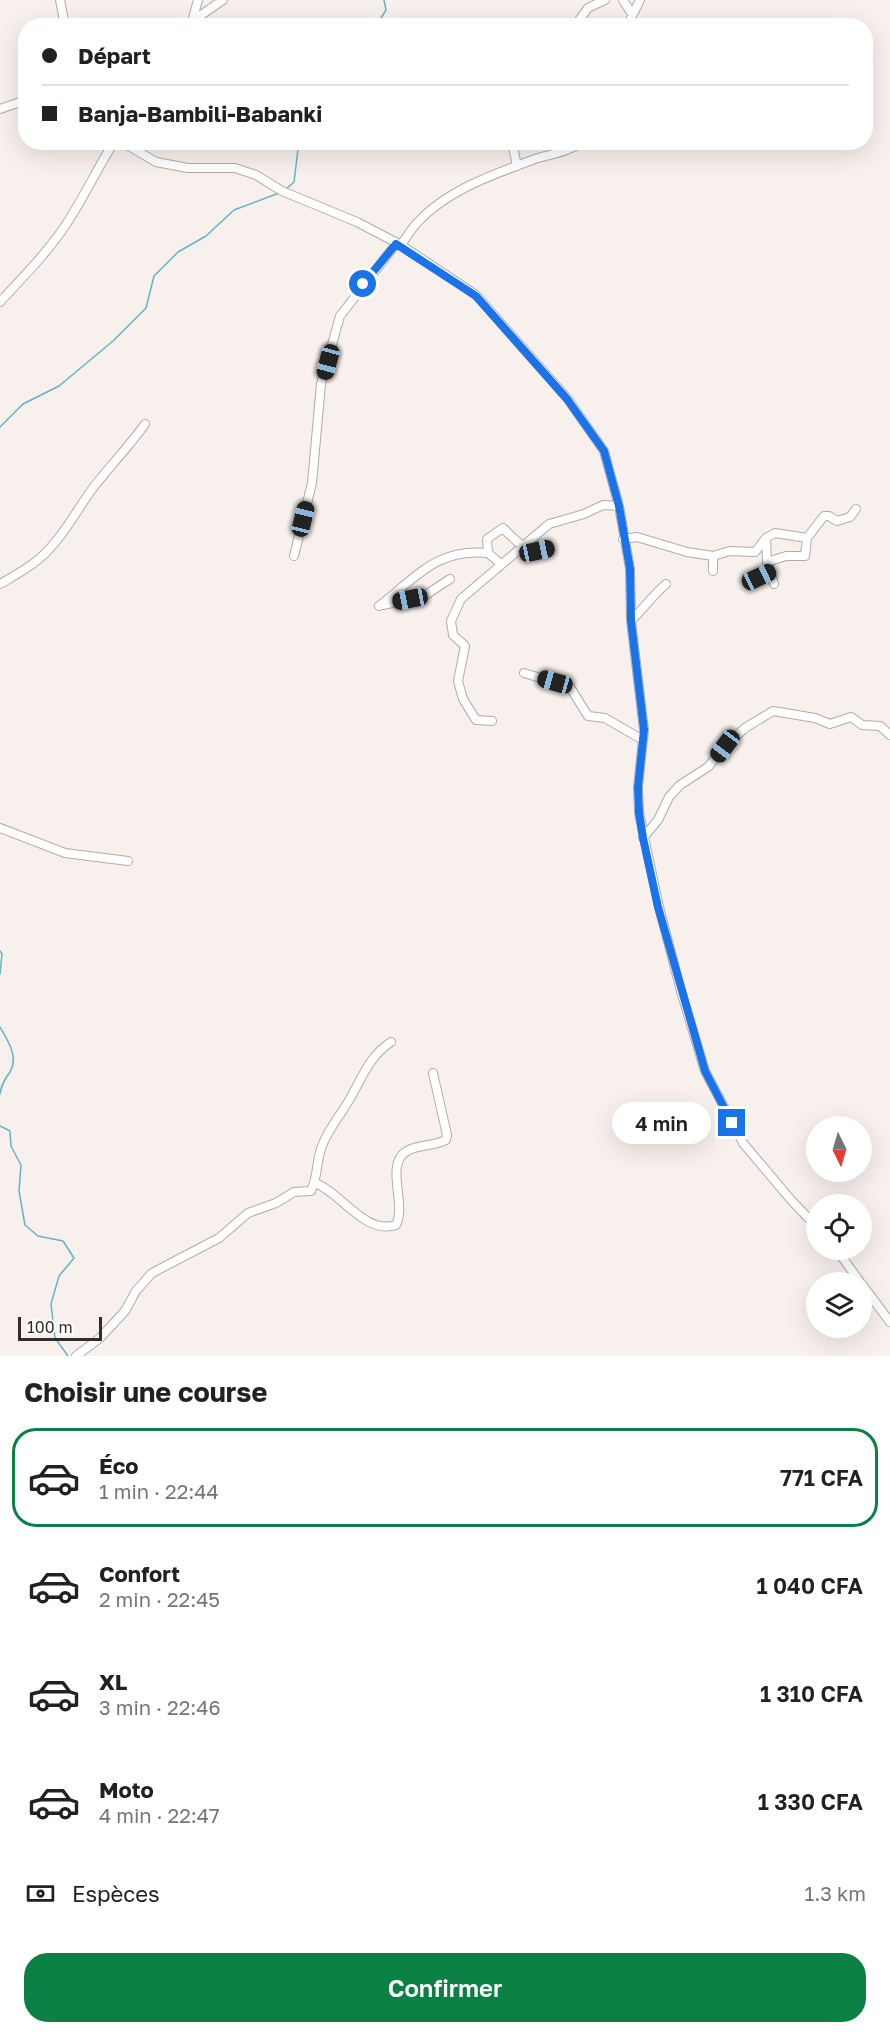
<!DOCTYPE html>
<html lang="fr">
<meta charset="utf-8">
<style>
body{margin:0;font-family:"Golos Text",sans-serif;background:#f2f2f2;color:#202124;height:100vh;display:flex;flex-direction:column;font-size:22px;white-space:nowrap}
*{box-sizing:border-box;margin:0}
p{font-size:20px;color:#757577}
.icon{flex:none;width:33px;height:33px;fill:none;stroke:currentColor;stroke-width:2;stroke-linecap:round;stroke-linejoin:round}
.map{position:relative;height:1356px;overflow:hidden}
.details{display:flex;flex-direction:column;background:#fff;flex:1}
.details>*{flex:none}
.banner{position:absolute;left:18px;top:18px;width:855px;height:132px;border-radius:24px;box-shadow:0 6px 24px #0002;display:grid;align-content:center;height:132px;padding:0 24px;background:#fff}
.needle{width:39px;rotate:175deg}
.fabs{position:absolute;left:806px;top:1116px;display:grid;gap:12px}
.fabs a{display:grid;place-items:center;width:66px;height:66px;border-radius:50%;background:#fff;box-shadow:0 6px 24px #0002;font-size:30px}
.scale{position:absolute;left:18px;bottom:15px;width:84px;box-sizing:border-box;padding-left:6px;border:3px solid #302d2c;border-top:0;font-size:16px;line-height:21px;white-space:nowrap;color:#302d2c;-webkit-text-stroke:4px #fff;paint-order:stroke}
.end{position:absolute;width:27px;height:27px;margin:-14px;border:8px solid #1a73e8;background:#fff;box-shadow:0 0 0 3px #fff}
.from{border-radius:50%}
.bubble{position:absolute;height:42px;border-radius:21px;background:#fff;box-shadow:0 6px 24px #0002;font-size:20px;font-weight:600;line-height:42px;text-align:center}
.car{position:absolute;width:18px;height:36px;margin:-18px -9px;border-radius:8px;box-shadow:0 0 4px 2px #0007;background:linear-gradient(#222 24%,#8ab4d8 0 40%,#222 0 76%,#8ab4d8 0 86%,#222 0)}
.banner b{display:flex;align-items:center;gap:21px;height:57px;font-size:22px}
.banner b+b{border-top:2px solid #e0e0e0}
.banner i{width:15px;height:15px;background:#202124}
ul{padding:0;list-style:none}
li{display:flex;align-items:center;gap:18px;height:99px;margin:0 12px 9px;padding:0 12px;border:3px solid transparent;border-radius:24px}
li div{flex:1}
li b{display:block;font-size:22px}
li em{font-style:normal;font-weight:600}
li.selected{border-color:#0b8043}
li>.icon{width:54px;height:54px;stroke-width:1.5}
h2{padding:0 24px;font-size:27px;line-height:72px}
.pay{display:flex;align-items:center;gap:15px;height:66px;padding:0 24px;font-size:22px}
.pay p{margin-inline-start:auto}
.action{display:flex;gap:12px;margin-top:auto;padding:12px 24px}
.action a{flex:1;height:69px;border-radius:24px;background:#0b8043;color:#fff;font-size:24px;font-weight:600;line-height:69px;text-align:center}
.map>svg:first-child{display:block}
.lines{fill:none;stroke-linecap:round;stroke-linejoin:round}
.stream{stroke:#64b4c4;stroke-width:1.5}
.minor-casing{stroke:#b2aca8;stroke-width:10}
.minor{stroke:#fff;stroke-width:8}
.route{stroke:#1a73e8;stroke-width:8}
</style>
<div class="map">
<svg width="890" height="1356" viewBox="0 0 890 1356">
<rect width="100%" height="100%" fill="#f7f0ec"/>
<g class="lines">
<path class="stream" d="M376,26L386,10L384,0
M286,189L294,182L298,149L305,142
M0,427L23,404L59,386L113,341L146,308L154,276L178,252L206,236L234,210L279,193
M0,951L2,954L0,974
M0,1027C8,1041 19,1057 10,1072C5,1079 1,1085 0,1094
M0,1126L10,1131L11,1146L21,1165L19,1191L25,1225L38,1236L63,1241L74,1258L59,1276L51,1304L55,1338L68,1356"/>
<defs>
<path id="minor" d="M60,0L65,26
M623,0L632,14
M193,18L198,0
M185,26L223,0
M575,26L588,8L605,0
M627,26L640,0
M0,109L26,100
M122,142L156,162L188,168H235L256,175L282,191L357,222L401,245L476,295L567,398L604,451L619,506L630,569L631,621L644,730L638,787L639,813L659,907L681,991L705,1071L743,1143L791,1200L816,1226
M512,142L517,166
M401,245C406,238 411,229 417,223C447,190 494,174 535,159C551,154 568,152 582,142
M0,302C23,277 48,252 67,223C84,197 97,169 114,142
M766,538L775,533L807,538L805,556H786L767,562
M807,538L824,516H829L837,521L850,517L856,509
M623,539L637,537L687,552L713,556V571
M294,556L312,483L321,384L340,316L396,244
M713,556L730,551L755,552L766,538L767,562L774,584
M501,564L488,553L487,539L503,528C519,544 525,553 549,548
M747,583L770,572
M0,584C14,576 27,569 39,559C60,541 74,515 90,492C107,469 128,448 145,424
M383,605L410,599L418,600L450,579
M379,606C416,578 436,548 488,553
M631,621C643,609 653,595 666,584
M524,673L570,687L588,716L605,718L643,740
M492,721L476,720L463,699L458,681L465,646L453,635L451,621L461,599L549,524L584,514L603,505L619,506
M0,828L65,853L128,861
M643,838L658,820L669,797L680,785L708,767L725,746L745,728L773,711L815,718L830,724L851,717L862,725L880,726L890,735
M315,1183C342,1193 364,1235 396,1225C406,1205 388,1171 402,1155C412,1144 433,1147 446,1140L447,1135L433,1073
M837,1250L860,1282
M861,1283L890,1322
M76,1356L100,1338L125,1311L136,1291L152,1273L219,1238L248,1213L276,1203L294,1192L311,1191C318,1177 316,1161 322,1146C328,1130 339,1117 348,1102C362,1079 368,1057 391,1042"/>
</defs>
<use href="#minor" class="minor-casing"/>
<use href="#minor" class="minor"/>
</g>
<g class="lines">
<path class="route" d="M363,284L396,244L476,296L567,399L604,451L619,506L630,569L631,621L644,730L638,787L639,813L643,838L658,907L705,1071L732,1123"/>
</g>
</svg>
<div class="fabs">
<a><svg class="needle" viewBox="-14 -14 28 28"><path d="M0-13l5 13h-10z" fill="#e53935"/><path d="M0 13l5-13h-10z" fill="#757577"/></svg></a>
<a><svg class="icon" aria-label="locate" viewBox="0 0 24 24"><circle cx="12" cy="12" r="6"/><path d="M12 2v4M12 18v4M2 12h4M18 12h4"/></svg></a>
<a><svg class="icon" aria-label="layers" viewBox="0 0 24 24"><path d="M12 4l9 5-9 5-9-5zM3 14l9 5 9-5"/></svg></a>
</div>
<div class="scale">100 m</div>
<i class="end from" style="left:363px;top:284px"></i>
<i class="end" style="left:732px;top:1123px"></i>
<div class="bubble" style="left:612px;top:1102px;width:99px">4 min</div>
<i class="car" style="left:328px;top:362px;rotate:195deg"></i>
<i class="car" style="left:303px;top:519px;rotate:14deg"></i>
<i class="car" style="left:537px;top:551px;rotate:78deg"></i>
<i class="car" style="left:759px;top:577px;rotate:65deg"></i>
<i class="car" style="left:410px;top:599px;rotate:259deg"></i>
<i class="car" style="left:555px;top:682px;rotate:286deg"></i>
<i class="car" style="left:725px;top:746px;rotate:217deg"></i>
<div class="banner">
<b><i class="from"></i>Départ</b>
<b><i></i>Banja-Bambili-Babanki</b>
</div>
</div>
<section class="details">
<h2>Choisir une course</h2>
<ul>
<li class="selected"><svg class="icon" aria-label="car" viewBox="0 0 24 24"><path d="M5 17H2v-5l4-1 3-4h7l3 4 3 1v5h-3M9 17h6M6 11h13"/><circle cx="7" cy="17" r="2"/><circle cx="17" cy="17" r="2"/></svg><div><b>Éco</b><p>1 min · 22:44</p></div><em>771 CFA</em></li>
<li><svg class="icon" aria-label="car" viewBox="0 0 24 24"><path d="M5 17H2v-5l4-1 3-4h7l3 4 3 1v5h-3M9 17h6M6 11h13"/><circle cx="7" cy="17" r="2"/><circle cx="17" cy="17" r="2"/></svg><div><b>Confort</b><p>2 min · 22:45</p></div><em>1 040 CFA</em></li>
<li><svg class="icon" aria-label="car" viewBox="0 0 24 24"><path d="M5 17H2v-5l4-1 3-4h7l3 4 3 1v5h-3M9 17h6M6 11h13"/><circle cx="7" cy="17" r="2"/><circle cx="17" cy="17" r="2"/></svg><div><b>XL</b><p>3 min · 22:46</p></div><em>1 310 CFA</em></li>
<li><svg class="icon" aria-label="car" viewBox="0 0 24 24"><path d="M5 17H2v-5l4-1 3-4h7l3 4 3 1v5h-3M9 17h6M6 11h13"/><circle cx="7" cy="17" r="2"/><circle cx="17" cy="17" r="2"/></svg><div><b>Moto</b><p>4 min · 22:47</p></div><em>1 330 CFA</em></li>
</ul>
<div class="pay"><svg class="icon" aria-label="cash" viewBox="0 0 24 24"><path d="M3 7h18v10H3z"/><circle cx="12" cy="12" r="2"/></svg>Espèces<p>1.3 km</p></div>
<div class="action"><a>Confirmer</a></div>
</section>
